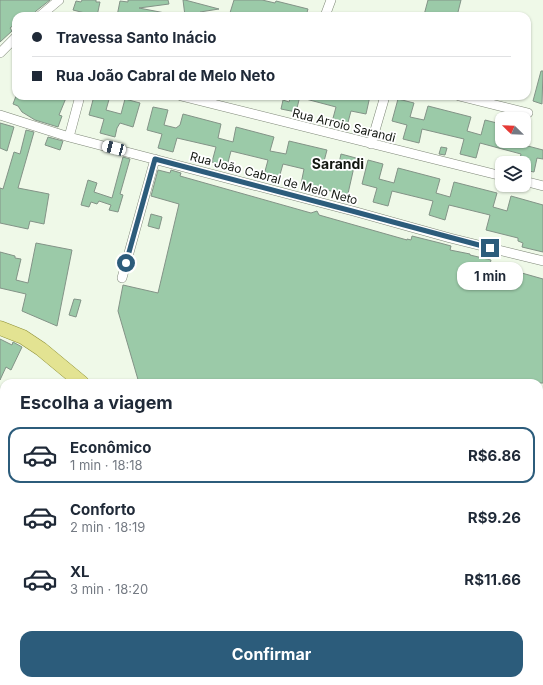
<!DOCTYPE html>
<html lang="pt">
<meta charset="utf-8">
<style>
body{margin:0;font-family:Inter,sans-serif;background:#f6f6f7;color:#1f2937;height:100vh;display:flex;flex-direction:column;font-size:15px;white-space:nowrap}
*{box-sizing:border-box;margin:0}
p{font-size:13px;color:#747a83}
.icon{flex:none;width:22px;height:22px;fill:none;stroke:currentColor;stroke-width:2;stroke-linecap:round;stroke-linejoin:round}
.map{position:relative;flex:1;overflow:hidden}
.side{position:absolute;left:0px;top:379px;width:543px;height:306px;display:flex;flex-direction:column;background:#fff;border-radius:12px 12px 0 0;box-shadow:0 1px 3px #0004}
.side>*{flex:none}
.top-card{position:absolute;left:12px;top:12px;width:519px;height:88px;border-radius:12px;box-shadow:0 1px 3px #0004;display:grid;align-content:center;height:88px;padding:0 20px;background:#fff}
.needle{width:26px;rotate:293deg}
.tools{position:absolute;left:495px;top:112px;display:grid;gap:8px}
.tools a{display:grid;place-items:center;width:36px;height:36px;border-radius:8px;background:#fff;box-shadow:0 1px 3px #0004;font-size:20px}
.end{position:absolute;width:18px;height:18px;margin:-9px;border:5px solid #2c5c7b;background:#fff;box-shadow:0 0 0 2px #fff}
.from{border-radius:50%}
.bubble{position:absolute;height:28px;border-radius:12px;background:#fff;box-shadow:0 1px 3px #0004;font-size:13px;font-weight:700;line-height:28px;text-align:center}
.car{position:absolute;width:12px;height:24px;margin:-12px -6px;border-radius:5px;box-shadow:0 0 3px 1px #0007;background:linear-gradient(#fff 24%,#345 0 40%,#fff 0 76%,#345 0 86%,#fff 0)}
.top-card b{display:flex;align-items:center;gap:14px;height:38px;font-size:15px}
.top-card b+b{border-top:1px solid #e0e1e3}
.top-card i{width:10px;height:10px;background:#1f2937}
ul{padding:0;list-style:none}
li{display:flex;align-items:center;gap:12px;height:56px;margin:0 8px 6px;padding:0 12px;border:2px solid transparent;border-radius:12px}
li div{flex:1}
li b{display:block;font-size:15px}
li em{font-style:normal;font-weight:700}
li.active{border-color:#2c5c7b}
li>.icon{width:36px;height:36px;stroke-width:1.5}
h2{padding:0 20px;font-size:18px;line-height:48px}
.cta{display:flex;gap:8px;margin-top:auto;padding:8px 20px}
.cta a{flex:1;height:46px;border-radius:12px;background:#2c5c7b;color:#fff;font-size:16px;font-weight:700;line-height:46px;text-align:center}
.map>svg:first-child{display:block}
.forest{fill:#c3ae7e}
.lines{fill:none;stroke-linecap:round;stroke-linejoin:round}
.stream{stroke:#75b2a0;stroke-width:2.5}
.river{stroke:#75b2a0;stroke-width:14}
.building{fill:#9bcaa8;stroke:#839387}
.service-casing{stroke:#7e8777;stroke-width:5.5}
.minor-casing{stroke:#7e8777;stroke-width:10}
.primary-casing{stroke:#8e9036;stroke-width:15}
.service{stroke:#fff;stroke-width:4.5}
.minor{stroke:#fff;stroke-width:9}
.primary{stroke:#e3e392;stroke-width:14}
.route{stroke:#2c5c7b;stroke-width:5}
.labels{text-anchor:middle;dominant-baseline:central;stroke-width:3.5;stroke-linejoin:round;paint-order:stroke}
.street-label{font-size:12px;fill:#121610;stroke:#fff}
.quarter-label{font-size:14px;font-weight:bold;fill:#121610;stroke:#fff}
</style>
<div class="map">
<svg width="543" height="685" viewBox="0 0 543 685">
<rect width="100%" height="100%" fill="#eff9e8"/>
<path class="forest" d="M0,527L4,530V656L0,658Z"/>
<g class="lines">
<path class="stream" d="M539,533L543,534
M85,685L86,684L85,681"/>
<path class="river" d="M0,533L4,541
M186,681L190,685"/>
</g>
<path class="building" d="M0,0H50L36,11L33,16H16V23L10,28L12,31L0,42Z
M82,0H96V2H100L97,16L73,10L76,1L81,2Z
M128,0H168L169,4L139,8L165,13L164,16H117L120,1L128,2Z
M183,0H185L219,9L200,12L201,16H185Z
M234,0H262L275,3L276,1L308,9L306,16H229Z
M428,0H461L457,16L424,15Z
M541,71H543L542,104L533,101Z
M16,96H60L66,98L59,115L62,116L58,127L35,120L22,112L18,106L13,104Z
M94,96H110L106,110L121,114L125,99L140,103L133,127L120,123L117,128L115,137L100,133L104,119L89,115Z
M291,96H300L296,112L281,109L283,100L289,102Z
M303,96H370L366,114L351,111L347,126L332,122L336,107L302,98Z
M398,99L414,103L410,117L424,120L428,106L471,117L467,131L481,135L485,120L501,124L497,139L514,143L515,141H525L524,145L543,150V159L537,158L534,172L524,170V163H519L521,154L506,150L480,143L476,158L460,154L464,139L422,129L419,143L403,139L407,125L392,121Z
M153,107L168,110L164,125L176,128L180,125L183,114L221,124L218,138L233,142L236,127L274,137L270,151L286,154L289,141L327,150L323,165L338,168L341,154L356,158L347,198L334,194L335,192L301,184L304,169L283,164L279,178L264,175L268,160L231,151L227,166L212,162L216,147L177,138L173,152L158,148L162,134L147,130Z
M0,123L14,127L7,151L0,148Z
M26,130L34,132L18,188L49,194L44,224L30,221L28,229L0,223V188L3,189L14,152L20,154Z
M48,137L63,141L60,150L45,145Z
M441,147L447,148L445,155L439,154Z
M123,157L130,159L120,194L123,195L118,212L109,210L111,205L99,201L97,204L91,202L89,207L81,205L88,180L97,183L94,192L112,198Z
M368,160L383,164L379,179L394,183L398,168L440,179L436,193L450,197L454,182L497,193L493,207L507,211L511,196L543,205V252L522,247L523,243L518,241V238L486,230L490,215L449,205L445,220L429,215L433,201L392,191L388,206L373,202L377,188L362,184Z
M158,170L170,173L171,170L181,173L180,176L311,213L317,211L319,215L407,240V239L411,240L412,236L440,243L451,246L450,250L470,254V255L491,260L490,264L543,279V383H139L118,311L123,285L158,293L179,204L151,196Z
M151,214L162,217L159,229L148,226Z
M36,243L72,250L57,326L22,311L26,294L0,288V252L15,256V258L21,259L16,280L28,283Z
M74,299L81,300L76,317L69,315Z
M0,339L12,345L13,342L22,347L11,370L6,367L0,380Z"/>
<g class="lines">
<defs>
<path id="service" d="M539,653L543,656"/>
<path id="minor" d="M40,16L59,0
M325,16L331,0
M0,53L16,37
M181,96L502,176
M459,96L528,113
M0,115L69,137L353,211L450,238L543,261
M69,137L80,96
M371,144L385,96
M524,181L543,186
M122,278L155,159
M539,677L543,674
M288,681L290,685
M311,681L313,685
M239,685L247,681
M404,685L411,681
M528,685L534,681"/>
<path id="primary" d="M0,328L23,337L41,349L82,383
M539,481H543"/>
</defs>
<use href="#service" class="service-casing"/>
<use href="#minor" class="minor-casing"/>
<use href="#primary" class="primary-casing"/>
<use href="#service" class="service"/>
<use href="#minor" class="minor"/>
<use href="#primary" class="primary"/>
</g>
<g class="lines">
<path class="route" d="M126,263L155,159L352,211L490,248"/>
</g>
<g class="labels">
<g class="street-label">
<text transform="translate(344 125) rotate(14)">Rua Arroio Sarandi</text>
<text transform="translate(274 178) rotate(15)">Rua João Cabral de Melo Neto</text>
</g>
<g class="quarter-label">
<text x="338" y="163">Sarandi</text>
</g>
</g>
</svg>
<div class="tools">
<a><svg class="needle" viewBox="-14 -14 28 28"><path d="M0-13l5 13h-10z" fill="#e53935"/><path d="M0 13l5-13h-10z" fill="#747a83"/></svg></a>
<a><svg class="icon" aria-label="layers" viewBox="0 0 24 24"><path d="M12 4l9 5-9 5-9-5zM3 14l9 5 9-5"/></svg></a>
</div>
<i class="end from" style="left:126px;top:263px"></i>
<i class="end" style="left:490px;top:248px"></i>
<div class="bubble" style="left:457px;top:262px;width:66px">1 min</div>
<i class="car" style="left:114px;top:148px;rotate:285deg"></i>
<div class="top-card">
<b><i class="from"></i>Travessa Santo Inácio</b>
<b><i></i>Rua João Cabral de Melo Neto</b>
</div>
<section class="side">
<h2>Escolha a viagem</h2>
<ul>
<li class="active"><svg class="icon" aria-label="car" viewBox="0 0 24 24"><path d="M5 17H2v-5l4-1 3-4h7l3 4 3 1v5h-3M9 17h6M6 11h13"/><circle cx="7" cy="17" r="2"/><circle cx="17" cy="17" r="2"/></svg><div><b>Econômico</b><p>1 min · 18:18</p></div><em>R$6.86</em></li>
<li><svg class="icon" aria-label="car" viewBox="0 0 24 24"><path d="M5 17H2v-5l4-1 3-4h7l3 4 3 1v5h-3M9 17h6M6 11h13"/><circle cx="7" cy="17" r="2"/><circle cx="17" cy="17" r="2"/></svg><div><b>Conforto</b><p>2 min · 18:19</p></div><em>R$9.26</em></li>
<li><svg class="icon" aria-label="car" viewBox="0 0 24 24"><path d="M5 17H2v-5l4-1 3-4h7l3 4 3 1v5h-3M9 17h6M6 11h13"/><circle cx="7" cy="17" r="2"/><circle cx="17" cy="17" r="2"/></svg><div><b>XL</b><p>3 min · 18:20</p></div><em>R$11.66</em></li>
</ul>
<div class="cta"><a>Confirmar</a></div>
</section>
</div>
